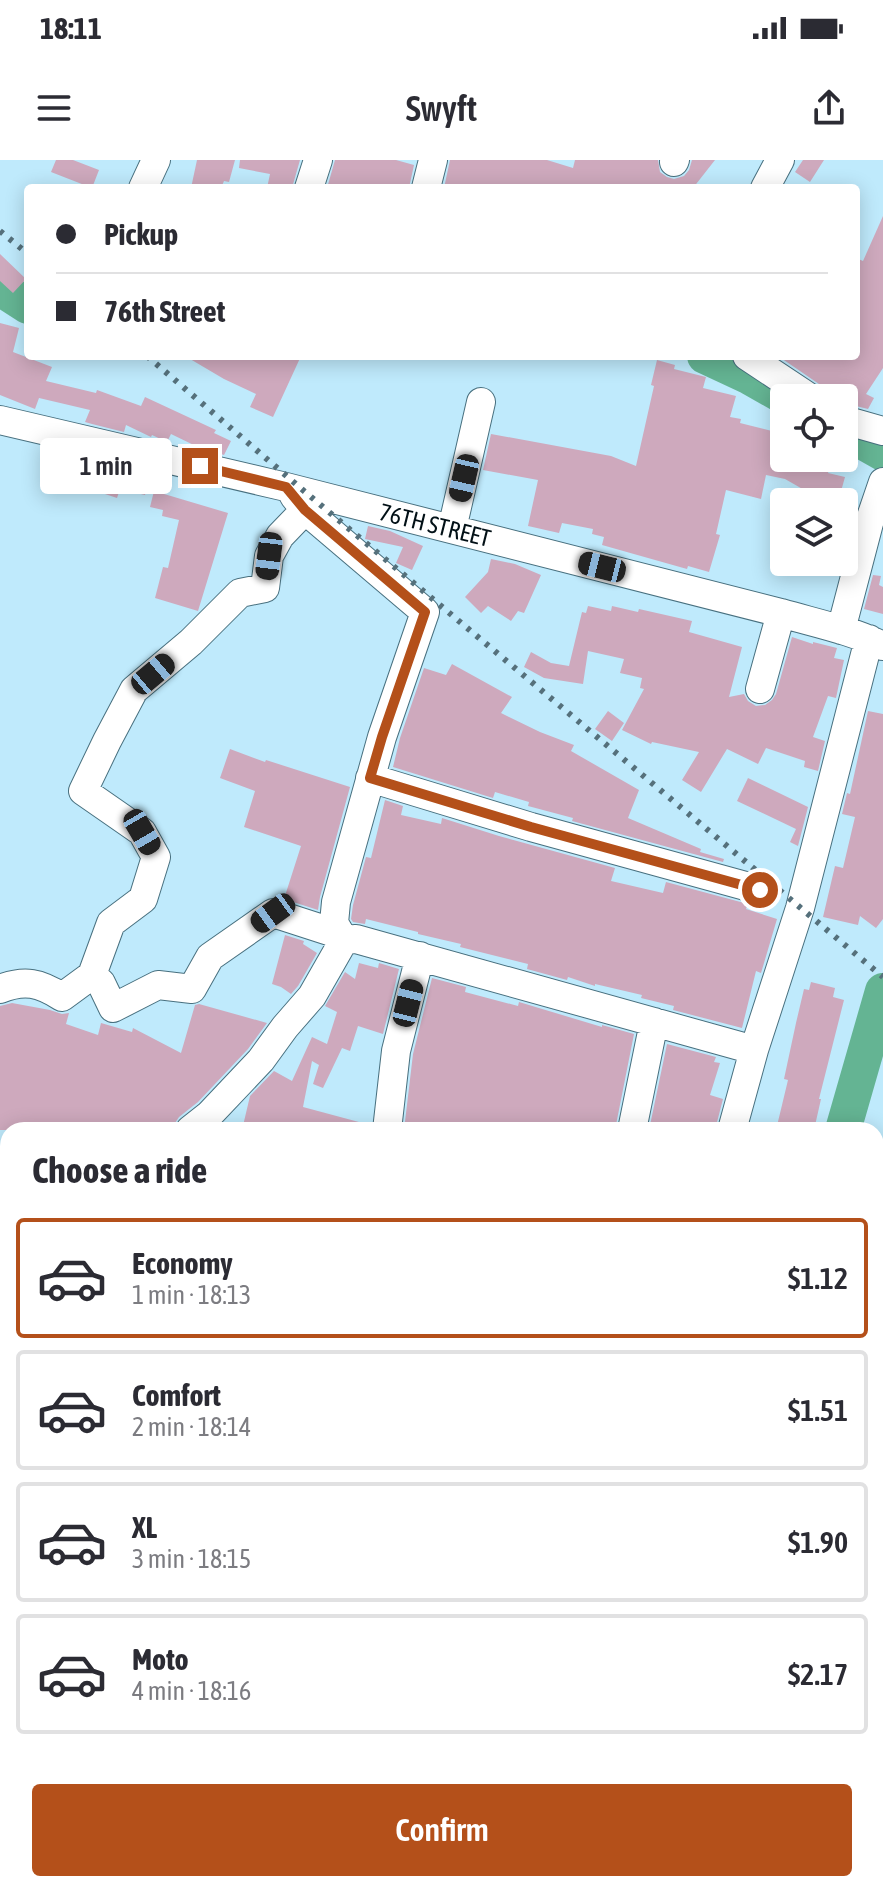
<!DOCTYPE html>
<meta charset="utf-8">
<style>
body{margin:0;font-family:"Asap Condensed",sans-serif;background:#f7f7f7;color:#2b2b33;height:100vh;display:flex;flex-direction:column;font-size:30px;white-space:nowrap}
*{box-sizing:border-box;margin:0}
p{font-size:26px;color:#7c7c81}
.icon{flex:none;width:44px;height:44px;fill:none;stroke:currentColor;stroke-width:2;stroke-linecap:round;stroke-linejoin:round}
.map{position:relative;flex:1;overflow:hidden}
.drawer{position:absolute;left:0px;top:962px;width:884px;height:770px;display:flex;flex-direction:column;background:#fff;border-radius:24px 24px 0 0;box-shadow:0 4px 20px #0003}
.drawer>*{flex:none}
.guide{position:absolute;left:24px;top:24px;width:836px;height:176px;border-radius:8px;box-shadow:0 4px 20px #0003;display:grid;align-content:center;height:176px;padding:0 32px;background:#fff}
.controls{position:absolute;left:770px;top:224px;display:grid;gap:16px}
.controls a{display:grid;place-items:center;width:88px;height:88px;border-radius:8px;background:#fff;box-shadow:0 4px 20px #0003;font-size:40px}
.end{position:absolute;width:36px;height:36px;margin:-18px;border:10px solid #b4501a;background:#fff;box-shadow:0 0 0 4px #fff}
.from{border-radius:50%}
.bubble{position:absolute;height:56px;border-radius:8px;background:#fff;box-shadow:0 4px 20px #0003;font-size:26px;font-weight:600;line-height:56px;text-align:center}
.car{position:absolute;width:24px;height:48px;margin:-24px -12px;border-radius:10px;box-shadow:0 0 6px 2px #0007;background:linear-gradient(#222 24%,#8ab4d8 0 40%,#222 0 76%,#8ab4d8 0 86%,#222 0)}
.guide b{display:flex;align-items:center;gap:28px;height:76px;font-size:30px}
.guide b+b{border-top:2px solid #e1e1e2}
.guide i{width:20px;height:20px;background:#2b2b33}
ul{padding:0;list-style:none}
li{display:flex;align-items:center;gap:24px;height:120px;margin:0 16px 12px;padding:0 16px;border:4px solid #e1e1e2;border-radius:8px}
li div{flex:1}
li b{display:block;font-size:30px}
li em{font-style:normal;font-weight:600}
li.current{border-color:#b4501a}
li>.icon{width:72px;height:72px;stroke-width:1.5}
h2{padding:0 32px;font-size:36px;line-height:96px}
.button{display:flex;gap:16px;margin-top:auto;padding:16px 32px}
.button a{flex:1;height:92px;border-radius:8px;background:#b4501a;color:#fff;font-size:32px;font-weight:600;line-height:92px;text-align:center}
.status{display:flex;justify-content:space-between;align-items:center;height:56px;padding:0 40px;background:#fff;direction:ltr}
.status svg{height:22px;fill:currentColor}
header{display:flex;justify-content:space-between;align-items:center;height:104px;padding:0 32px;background:#fff;font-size:36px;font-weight:600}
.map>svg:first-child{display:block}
.built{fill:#abdef3}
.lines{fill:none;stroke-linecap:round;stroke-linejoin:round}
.river{stroke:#64b493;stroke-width:36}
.building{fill:#cea9bd}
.minor-casing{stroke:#48707f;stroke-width:30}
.minor{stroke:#fff;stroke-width:28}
.rail{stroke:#55707b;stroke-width:6;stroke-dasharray:4 8;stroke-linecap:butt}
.route{stroke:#b4501a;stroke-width:10}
.labels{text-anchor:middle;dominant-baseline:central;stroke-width:6;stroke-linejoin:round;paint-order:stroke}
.street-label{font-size:24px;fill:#021016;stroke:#fff}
</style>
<div class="status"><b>18:11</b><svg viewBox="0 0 49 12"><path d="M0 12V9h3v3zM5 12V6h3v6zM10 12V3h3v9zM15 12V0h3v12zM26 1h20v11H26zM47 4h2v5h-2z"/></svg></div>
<header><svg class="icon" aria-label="menu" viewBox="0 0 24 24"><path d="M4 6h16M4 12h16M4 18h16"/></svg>Swyft<svg class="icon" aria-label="share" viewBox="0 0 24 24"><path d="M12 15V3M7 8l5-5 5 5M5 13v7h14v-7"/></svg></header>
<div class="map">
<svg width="883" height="1731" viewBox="0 0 883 1731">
<rect width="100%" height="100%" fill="#bfeafc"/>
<path class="built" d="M5,1123L8,1125V1334L0,1351V1127Z
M79,1724H520L517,1731H75Z"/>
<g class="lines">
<path class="river" d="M0,128L28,146
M705,196L750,217L787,238
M844,271L883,293
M843,970L883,831
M672,1731L674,1724"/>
</g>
<path class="building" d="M56,0H73L99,10L92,28L51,12Z
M197,0H235L229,22L224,21L221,28H191Z
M240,0H300L292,28H267L270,14L239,8Z
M335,0H396L414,5L409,28H327Z
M450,0H547L573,8L575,0H658L660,12L667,17L674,19L684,16L689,10L692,0H715L693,28H444Z
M803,0H824L810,22L795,12Z
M883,56V208L866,234L874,238L868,249L844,243V238H827L825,230L819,224L778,196H856V98L863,101Z
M0,94L26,119L13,133L0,121Z
M0,163L19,168L13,192L52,207L46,221L96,233L97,230L141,246L145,237L216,270L214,273L231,281L224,295L206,289L204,290L171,274L167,282L152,275L151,277L126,265L124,272L92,264L85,262L90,250L39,238L35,249L0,235Z
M185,196H301L273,257L250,247L256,234L224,219Z
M657,200L675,205L674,209L706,217L703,228L736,236L730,257L741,259L740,263L784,274V298H834L828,313L845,317L838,342L813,335L785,319L766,315L761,339L726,330L716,374L720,375L709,412L688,406L687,409L602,385L604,377L592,374L593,369L562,363L559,373L528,366L538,320L483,310L491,274L611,296L636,306L654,226L651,225Z
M93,306L106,310L107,308L125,313L124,316L148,323L145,335L120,329L117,338L99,332L101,325L89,322Z
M154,331L228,353L198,451L155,438L163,407L168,408L179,360L162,356L163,350L150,347Z
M368,366L390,371L423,386L412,410L396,403L403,387L365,379Z
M491,399L515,404L541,415L524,453L518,451L511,461L488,446L481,453L465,437L488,412Z
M873,415L881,416L879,425L883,427V454L864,449Z
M588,446L611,451L612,446L638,452L639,449L692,461L689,472L742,487L729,537L744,534L748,541L756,546L765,545L772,540L776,534L792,477L813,484V482L837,488L834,498L844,500L836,538L828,536L813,577L825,581L818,611L804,607L805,601L766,588L758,604L727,589L701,632L682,620L699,592L652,582L651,584L622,570L644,529L640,528L642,518L620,513L624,499L588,491L583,524L544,518L524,507L531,492L551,503L569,506L582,452L586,453Z
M452,504L512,537L501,553L540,572L574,585L571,591L639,630L628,658L701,689L700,692L724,699L723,702L572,661L573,658L528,646L529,642L495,632L493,638L393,607L400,578L424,508L446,515Z
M608,551L624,563L612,581L595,569Z
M868,551L883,554V759L876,768L860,756L858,765L823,757L835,706L843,708L855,657L842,654L847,633L850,634Z
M230,589L265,602L266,600L350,627L320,737L318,750L284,739L301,686L244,667L255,631L220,618Z
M748,618L808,647L798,686L790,682L796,669L737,641Z
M385,640L403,646L401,655L441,664L442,658L499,676L615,708L611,721L663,733L666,722L748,744L746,749L777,759L761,813L756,811L742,868L673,850L674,846L641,838L642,835L595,824V826L568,817L567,820L527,809L528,804L460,787L461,784L418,774V772L366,759L365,764L353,762L351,759L353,745L366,697L371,698Z
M285,775L304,781L303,784L317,793L298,826L291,834L281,827L272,824Z
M359,803L378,808L379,803L399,809L383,874L358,866L350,891L342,888L323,928L313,924L319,905L312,901L303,947L370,965V970H284L262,964L260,970H242L250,936L274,911L292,921L312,877L327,884L337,852L325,846L345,812L355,819Z
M432,818L466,827L465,832L518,846L519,842L602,867V865L634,874L615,970H404L413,894Z
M811,822L835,828L833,837L844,840L819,939H821L814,970H776L788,920L784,919L796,863L804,829L809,830Z
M12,843L50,850L62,854L69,853L66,864L98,875L101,863L132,872L133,868L181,893L195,845L199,844L267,863L248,889L198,942L179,957L175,963L173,970H0V846Z
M667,884L716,897L714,902L720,903L710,935L723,939L715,970H649Z"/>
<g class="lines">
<defs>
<path id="minor" d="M674,2L675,0
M143,28L156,0
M309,28L318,0
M426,28L433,0
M765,28L780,0
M747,196L810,238
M0,260L286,327L781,453C815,463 851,470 883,486
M844,260L883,271
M294,336L305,350L425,452L382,577L336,742L334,763L344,780
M452,369L481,242
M841,470L869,363L883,322
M760,529L781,453
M370,618L531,667L760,730
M92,815L101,823L113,848L158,825L192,829L210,797L273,753L341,775
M0,829C25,819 40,823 62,837L92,815L111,763L143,739L156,697L142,672L83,631L107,581L134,530L191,482L240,433L265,428L269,396L280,376L305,350
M190,970L209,955L261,900L285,867L312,836L344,780L356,779L754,890
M387,970L396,891L420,796
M632,970L654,862
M732,970L754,890L800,748L869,479
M0,1099L8,1094
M876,1478L883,1448
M0,1499L8,1507
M0,1545L8,1531
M876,1668L883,1638
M27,1731L31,1724
M388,1731L392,1724
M540,1731L541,1724
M818,1731L820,1724
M861,1731L863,1724"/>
</defs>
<use href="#minor" class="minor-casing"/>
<use href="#minor" class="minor"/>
<path class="rail" d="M0,71L28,94
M147,196L304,331L883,817"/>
</g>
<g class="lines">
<path class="route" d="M200,306L286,327L305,350L425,452L382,577L370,618L531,667L760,730"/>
</g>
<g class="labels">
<g class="street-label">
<text transform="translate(435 365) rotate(14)">76TH STREET</text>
</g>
</g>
</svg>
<div class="controls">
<a><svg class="icon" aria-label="locate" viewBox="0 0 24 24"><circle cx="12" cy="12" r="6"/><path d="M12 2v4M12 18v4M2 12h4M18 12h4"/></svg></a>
<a><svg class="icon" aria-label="layers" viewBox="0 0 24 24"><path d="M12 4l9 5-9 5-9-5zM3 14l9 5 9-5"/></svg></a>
</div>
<i class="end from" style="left:760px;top:730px"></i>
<i class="end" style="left:200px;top:306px"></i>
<div class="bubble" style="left:40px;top:278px;width:132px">1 min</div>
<i class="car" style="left:464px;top:318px;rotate:193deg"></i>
<i class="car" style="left:269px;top:396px;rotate:187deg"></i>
<i class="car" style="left:602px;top:407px;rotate:284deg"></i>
<i class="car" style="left:153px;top:514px;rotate:50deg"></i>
<i class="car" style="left:142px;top:672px;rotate:150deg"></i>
<i class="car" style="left:273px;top:753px;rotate:234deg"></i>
<i class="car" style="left:408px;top:843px;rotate:14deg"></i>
<div class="guide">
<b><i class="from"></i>Pickup</b>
<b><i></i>76th Street</b>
</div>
<section class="drawer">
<h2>Choose a ride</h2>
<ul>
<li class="current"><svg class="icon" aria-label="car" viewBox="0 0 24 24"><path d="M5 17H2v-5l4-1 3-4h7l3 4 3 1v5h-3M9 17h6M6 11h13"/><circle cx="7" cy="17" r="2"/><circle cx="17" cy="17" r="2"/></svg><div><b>Economy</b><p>1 min · 18:13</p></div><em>$1.12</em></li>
<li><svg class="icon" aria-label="car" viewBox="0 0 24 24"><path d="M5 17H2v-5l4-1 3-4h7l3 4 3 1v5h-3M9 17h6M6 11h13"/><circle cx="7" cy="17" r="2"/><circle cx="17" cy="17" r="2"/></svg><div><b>Comfort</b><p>2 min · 18:14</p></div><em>$1.51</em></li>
<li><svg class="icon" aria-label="car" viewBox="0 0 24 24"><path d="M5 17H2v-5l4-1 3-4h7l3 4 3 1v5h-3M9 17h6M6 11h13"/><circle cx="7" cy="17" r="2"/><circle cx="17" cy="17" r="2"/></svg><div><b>XL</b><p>3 min · 18:15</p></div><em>$1.90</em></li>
<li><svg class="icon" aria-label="car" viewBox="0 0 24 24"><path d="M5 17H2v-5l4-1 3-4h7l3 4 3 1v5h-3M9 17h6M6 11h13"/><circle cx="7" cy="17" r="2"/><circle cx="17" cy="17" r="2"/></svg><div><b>Moto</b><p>4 min · 18:16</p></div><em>$2.17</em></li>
</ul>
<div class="button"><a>Confirm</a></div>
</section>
</div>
